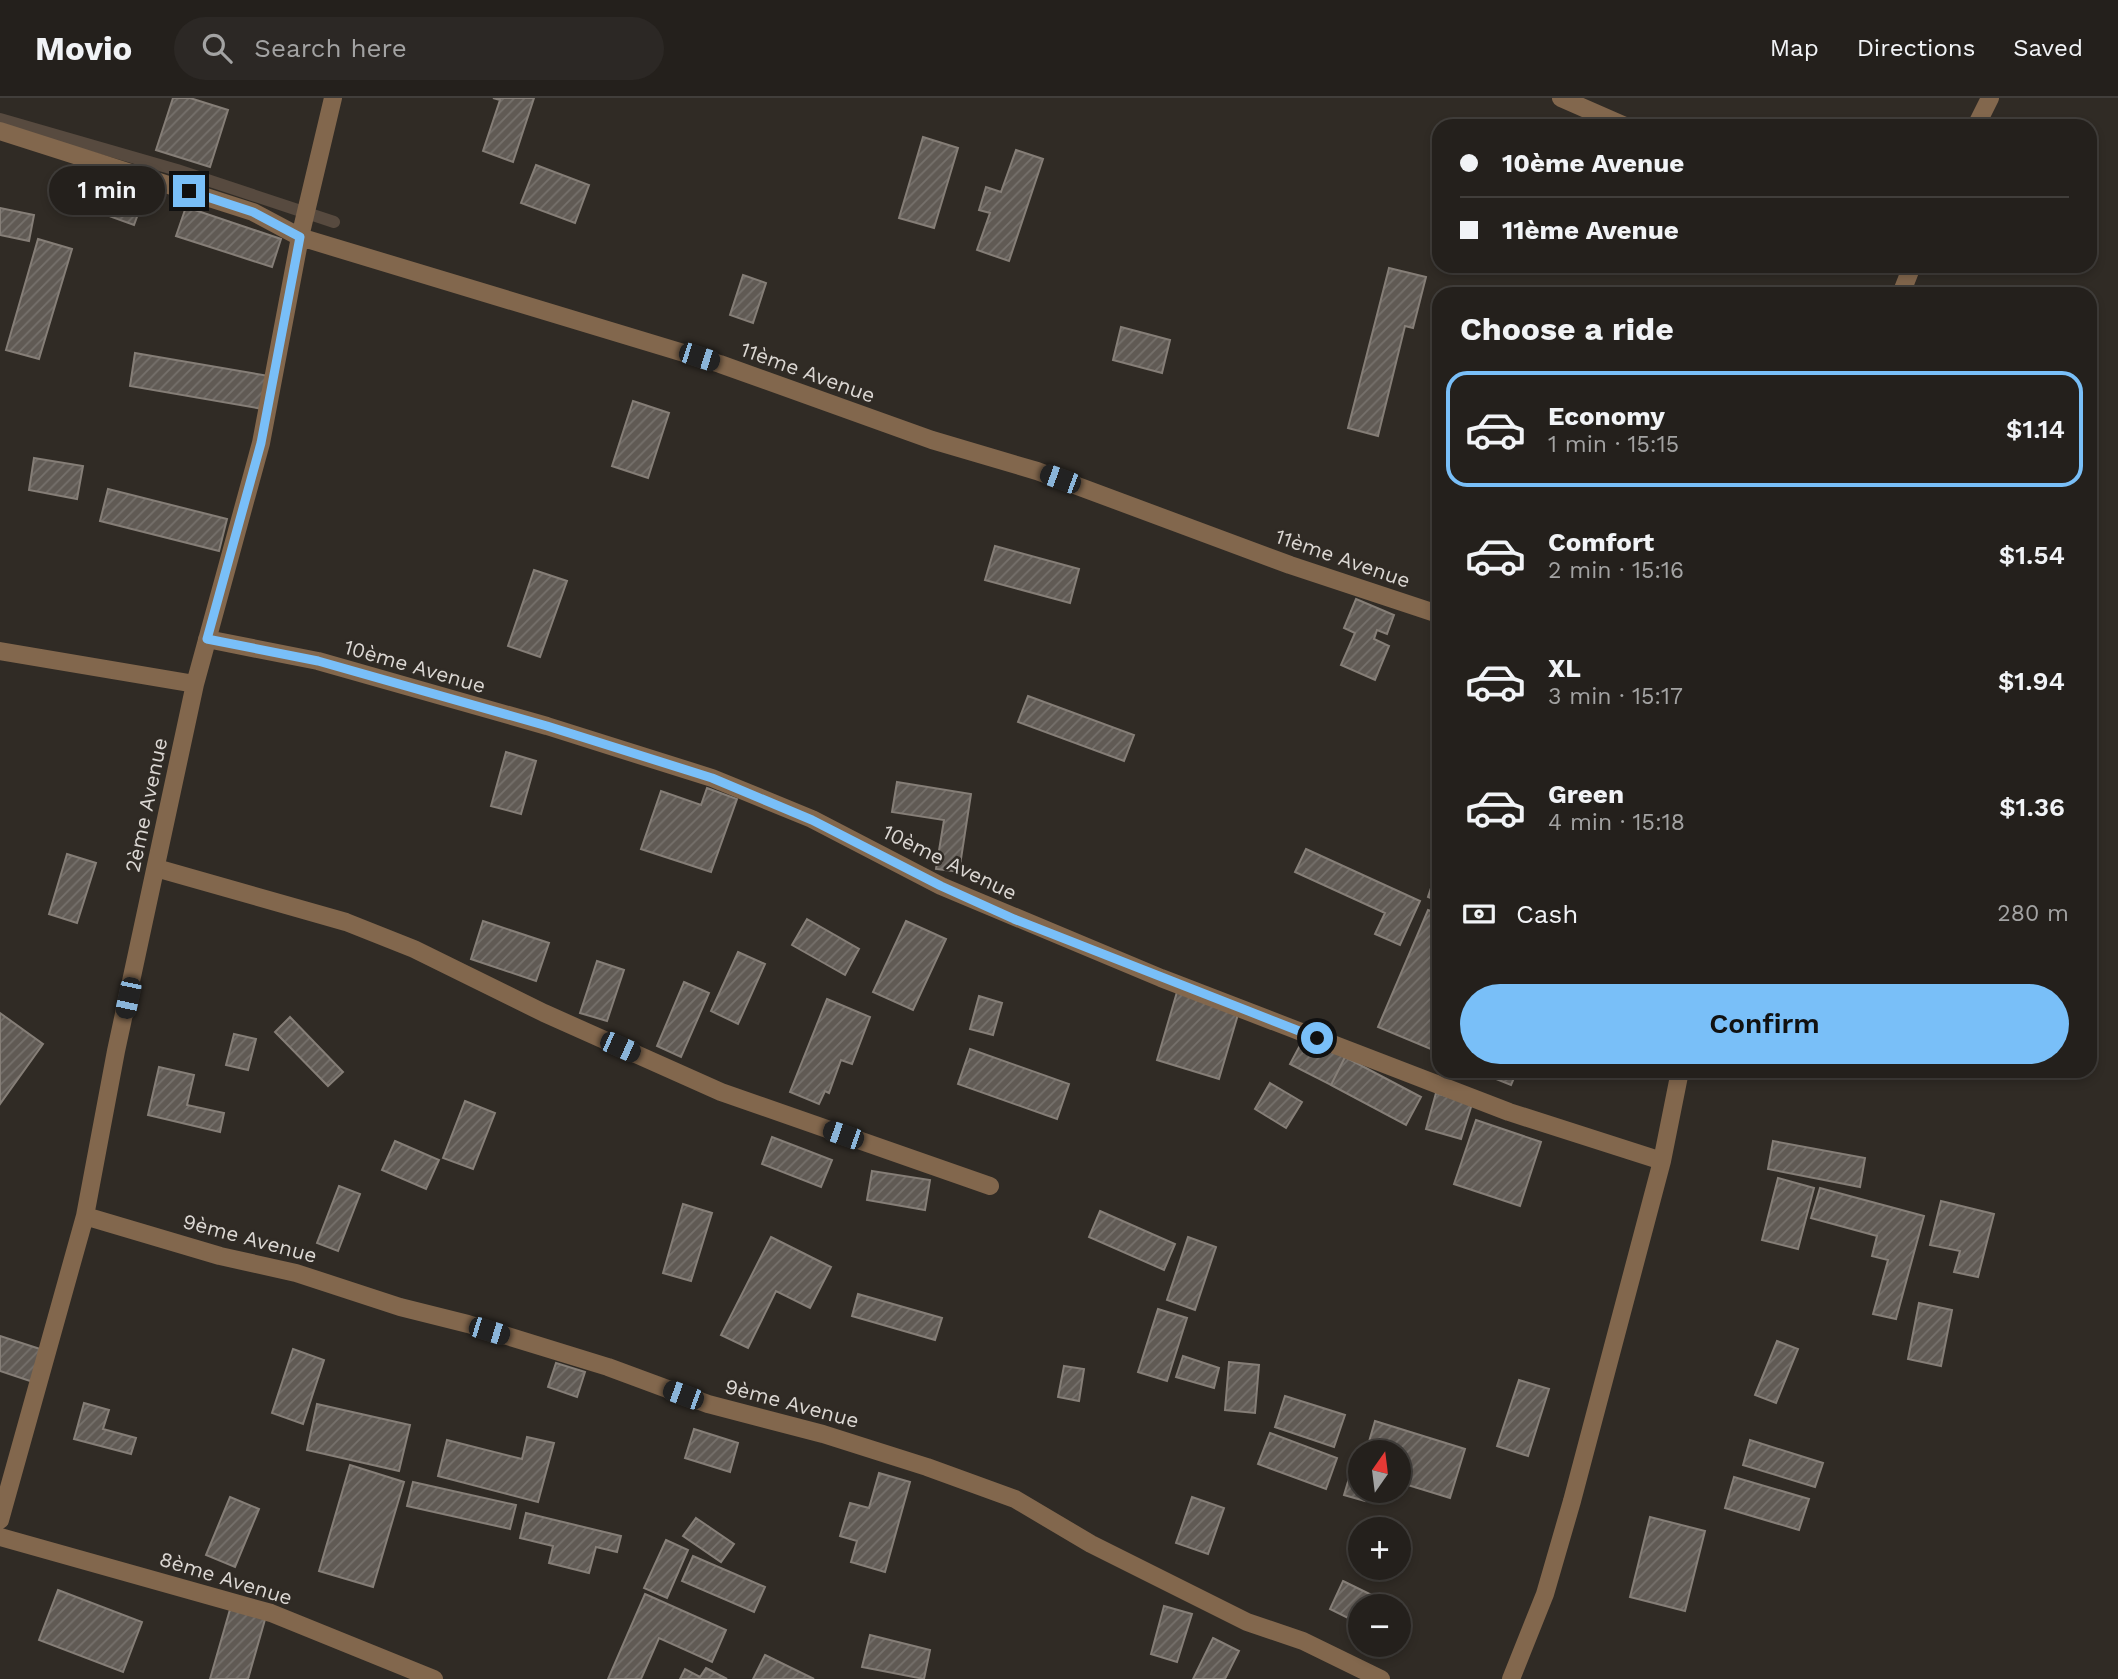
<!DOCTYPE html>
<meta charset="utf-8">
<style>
body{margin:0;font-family:"Work Sans",sans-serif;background:#2c2825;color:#f1f3f6;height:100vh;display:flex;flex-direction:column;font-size:26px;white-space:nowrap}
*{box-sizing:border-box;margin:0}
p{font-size:23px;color:#a3a3a3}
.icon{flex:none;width:38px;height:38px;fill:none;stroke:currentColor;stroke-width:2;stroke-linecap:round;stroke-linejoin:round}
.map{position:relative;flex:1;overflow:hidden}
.details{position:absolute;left:1432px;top:189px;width:665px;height:791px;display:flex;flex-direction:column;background:#24201c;border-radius:21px;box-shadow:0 4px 10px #0003,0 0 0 2px #413e3b}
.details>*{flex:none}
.banner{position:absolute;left:1432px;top:21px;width:665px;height:154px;border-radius:21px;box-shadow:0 4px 10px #0003,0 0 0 2px #413e3b;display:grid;align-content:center;height:154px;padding:0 28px;background:#24201c}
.needle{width:46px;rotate:14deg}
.fabs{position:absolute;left:1348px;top:1342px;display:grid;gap:14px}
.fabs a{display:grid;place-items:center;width:63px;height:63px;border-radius:50%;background:#24201c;box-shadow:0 4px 10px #0003,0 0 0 2px #413e3b;font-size:35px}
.end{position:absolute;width:32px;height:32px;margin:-16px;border:9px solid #79bff8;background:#111;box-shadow:0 0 0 4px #111}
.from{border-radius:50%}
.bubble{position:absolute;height:49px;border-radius:24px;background:#24201c;box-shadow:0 4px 10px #0003,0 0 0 2px #413e3b;font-size:23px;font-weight:600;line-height:49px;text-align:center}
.car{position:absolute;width:21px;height:42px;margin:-21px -10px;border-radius:9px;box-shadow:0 0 5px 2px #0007;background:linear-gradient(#222 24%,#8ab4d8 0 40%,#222 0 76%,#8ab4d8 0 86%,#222 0)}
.banner b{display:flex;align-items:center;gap:24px;height:66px;font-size:26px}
.banner b+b{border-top:2px solid #413e3b}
.banner i{width:18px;height:18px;background:#f1f3f6}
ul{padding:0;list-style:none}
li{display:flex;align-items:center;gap:21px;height:116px;margin:0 14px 10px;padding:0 14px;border:4px solid transparent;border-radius:21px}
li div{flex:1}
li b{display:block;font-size:26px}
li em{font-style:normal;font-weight:600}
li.selected{border-color:#79bff8}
li>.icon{width:63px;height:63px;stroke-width:1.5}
h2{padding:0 28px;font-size:32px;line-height:84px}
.pay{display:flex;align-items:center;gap:18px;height:77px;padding:0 28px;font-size:26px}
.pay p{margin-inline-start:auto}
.cta{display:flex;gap:14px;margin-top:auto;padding:14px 28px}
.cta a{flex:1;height:80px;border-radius:42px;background:#79bff8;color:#111;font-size:28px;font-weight:600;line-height:80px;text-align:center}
header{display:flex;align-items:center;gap:42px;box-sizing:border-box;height:98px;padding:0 35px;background:#24201c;border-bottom:2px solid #413e3b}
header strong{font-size:33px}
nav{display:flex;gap:38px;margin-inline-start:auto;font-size:24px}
.search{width:490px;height:63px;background:#2c2825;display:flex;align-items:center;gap:18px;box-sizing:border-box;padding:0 24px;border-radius:38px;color:#a3a3a3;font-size:26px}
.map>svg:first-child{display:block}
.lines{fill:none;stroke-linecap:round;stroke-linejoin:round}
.stream{stroke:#574a3f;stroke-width:12}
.building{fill:url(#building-hatch);stroke:#857e77;stroke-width:2}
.minor{stroke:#82674d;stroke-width:18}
.route{stroke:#79bff8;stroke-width:9}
.labels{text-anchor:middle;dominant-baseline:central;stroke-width:5;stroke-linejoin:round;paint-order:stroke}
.street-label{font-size:21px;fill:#dbd7d3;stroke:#302b25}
</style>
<header>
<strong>Movio</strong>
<div class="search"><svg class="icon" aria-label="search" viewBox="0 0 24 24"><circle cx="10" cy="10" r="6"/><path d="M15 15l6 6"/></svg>Search here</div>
<nav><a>Map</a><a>Directions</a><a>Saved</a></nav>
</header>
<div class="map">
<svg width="2118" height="1581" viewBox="0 0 2118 1581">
<defs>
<pattern id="building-hatch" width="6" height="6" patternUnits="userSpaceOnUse" patternTransform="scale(1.75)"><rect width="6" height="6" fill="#605a54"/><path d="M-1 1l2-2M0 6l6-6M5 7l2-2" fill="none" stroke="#76716c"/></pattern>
</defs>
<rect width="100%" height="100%" fill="#302b25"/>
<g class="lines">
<path class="stream" d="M0,21L177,72L334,124"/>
</g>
<path class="building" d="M173,0H190L228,12L210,69L156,52Z
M493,0H534L513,64L483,53L500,2Z
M923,39L958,50L934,130L899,120Z
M1016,52L1043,61L1009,163L977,152L990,115L979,112L986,89L1001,94Z
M536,67L589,87L575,125L521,105Z
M96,75L146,94L134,127L84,109Z
M186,109L281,141L272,169L176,138Z
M0,110L34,117L29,143L0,137Z
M38,141L72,151L39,261L6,252Z
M1389,170L1426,179L1413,230L1405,228L1378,338L1348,330Z
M743,177L766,185L753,225L730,217Z
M1121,229L1170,242L1162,275L1113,262Z
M135,255L269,278L263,311L130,288Z
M633,303L669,315L648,380L612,368Z
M34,360L83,368L77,401L29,392Z
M108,391L227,421L219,453L100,423Z
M995,448L1079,471L1070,505L985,482Z
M534,472L567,483L540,559L508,548Z
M1356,501L1394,517L1387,536L1377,532L1374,541L1389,548L1375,582L1341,567L1355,535L1344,530Z
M1028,598L1134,637L1124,663L1018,624Z
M506,654L536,663L521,716L491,708Z
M897,684L971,696L959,774L936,771L944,722L892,714Z
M707,690L737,701L711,774L641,751L661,693L701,707Z
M1306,751L1420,803L1400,847L1375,836L1385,815L1295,774Z
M67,756L96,765L77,825L49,816Z
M1436,775L1438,776V803L1428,799Z
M1428,812L1438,816V954L1378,929Z
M807,821L859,851L845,877L792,847Z
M483,823L549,845L536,883L471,861Z
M906,823L946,841L913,912L873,894Z
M738,854L765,866L738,926L711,913Z
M597,863L624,872L607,923L580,915Z
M684,884L709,895L681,959L657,948Z
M1177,894L1239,913L1219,981L1157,962Z
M979,898L1002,905L993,937L970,931Z
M827,901L870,919L852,966L841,962L829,995L825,993L819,1006L790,994Z
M0,915L43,946L0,1006Z
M290,919L343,974L328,988L275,934Z
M234,936L256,941L248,972L226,967Z
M1305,938L1345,959L1331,987L1290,966Z
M970,951L1069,986L1057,1021L958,986Z
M1345,959L1421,999L1406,1027L1331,987Z
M159,969L194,977L187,1007L224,1015L220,1034L148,1017Z
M1494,973H1517L1511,987L1491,979Z
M1270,985L1302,1004L1286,1030L1255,1011Z
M1436,995L1472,1006L1461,1041L1426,1031Z
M465,1003L495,1015L473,1071L443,1060Z
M1476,1022L1541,1044L1520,1108L1454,1086Z
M772,1039L832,1062L821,1089L762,1066Z
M395,1043L439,1062L426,1091L382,1072Z
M1773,1043L1865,1060L1860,1089L1768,1071Z
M872,1073L930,1082L925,1112L867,1102Z
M1778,1080L1814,1090L1798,1151L1762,1142Z
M339,1088L360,1096L338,1153L317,1145Z
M1820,1090L1924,1118L1896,1221L1873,1216L1888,1162L1872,1158L1877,1138L1811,1120Z
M1941,1103L1994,1116L1978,1179L1954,1174L1960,1153L1930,1147Z
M683,1106L712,1115L691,1183L663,1175Z
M1100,1113L1175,1146L1164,1172L1089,1139Z
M771,1139L831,1169L810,1210L776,1193L748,1250L721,1237Z
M1188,1139L1216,1149L1195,1212L1167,1202Z
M858,1196L942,1220L935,1242L852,1218Z
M1919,1205L1952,1212L1941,1268L1908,1261Z
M1158,1211L1187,1220L1167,1283L1138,1274Z
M0,1238L43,1252L33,1284L0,1273Z
M1777,1243L1798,1251L1776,1305L1755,1297Z
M293,1251L324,1262L303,1326L272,1315Z
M1183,1258L1219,1270L1214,1290L1176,1279Z
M1229,1264L1259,1267L1255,1315L1225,1312Z
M556,1265L585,1274L577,1299L548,1289Z
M1064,1268L1084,1271L1079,1303L1058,1299Z
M1519,1282L1549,1291L1528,1358L1497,1348Z
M1285,1298L1345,1317L1334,1349L1275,1329Z
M84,1305L109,1312L103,1331L136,1340L131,1356L74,1341Z
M317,1306L410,1327L399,1373L307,1352Z
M1375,1323L1465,1351L1450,1400L1398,1384V1354H1366Z
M694,1331L738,1345L730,1374L685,1360Z
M1270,1335L1337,1360L1326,1391L1258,1366Z
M527,1339L554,1345L538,1404L438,1378L447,1342L522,1361Z
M1750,1342L1823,1365L1815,1389L1743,1367Z
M350,1367L404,1384L373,1489L319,1473Z
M879,1375L910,1384L885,1474L851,1464L857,1443L840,1438L850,1405L869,1410Z
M1350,1377L1360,1380V1393H1368L1365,1403L1344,1397Z
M1734,1379L1809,1401L1799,1432L1725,1410Z
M413,1384L516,1407L510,1431L407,1408Z
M230,1399L259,1411L235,1469L206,1457Z
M1192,1399L1224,1410L1208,1456L1176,1445Z
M526,1415L621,1438L617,1454L596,1449L589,1475L549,1465L553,1448L520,1440Z
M1650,1419L1705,1433L1685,1513L1630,1499Z
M696,1420L734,1446L721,1464L683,1438Z
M666,1442L688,1452L667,1500L644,1490Z
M693,1458L765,1489L754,1514L682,1483Z
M1343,1483L1386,1504L1384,1508H1360V1526L1330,1511Z
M58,1492L142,1524L123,1574L39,1542Z
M645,1496L726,1532L712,1564L659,1540L641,1581H608Z
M231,1508L266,1518L248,1581H210Z
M1164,1508L1192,1516L1177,1564L1151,1556Z
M870,1537L930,1552L924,1581L862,1569Z
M1213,1540L1239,1553L1225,1581H1193Z
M765,1557L814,1581H753Z
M706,1570L727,1581H680L685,1571L700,1579Z"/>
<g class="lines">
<path class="minor" d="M1561,0L1625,28
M1976,28L1990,0
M0,33L253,114L300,139L720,266L932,342L1037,373L1290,467L1438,516
M1901,196L1912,168
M207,541L318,563L547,628L712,680L812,721L941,788L1161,880L1509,1014L1662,1063
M0,553L195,586
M156,770L346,824L414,851L544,915L721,994L990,1088
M85,1118L220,1158L296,1175L400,1209L468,1226L608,1269L708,1306L823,1336L927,1369L1015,1401L1091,1446L1247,1524L1303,1543L1381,1581
M0,1422L85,1118L116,953L195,586L261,345L300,139L333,0
M0,1439L271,1515L434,1581
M1511,1581L1545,1496L1572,1403L1662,1063L1680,973"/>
</g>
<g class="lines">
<path class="route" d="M189,93L253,114L300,139L261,345L207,541L318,563L547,628L712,680L812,722L941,788L1014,821L1317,940"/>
</g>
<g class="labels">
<g class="street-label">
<text transform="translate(808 274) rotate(20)">11ème Avenue</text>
<text transform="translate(1343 460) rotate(19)">11ème Avenue</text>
<text transform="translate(415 568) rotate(16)">10ème Avenue</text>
<text transform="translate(146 707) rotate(-78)">2ème Avenue</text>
<text transform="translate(950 764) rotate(26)">10ème Avenue</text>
<text transform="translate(250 1140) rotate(15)">9ème Avenue</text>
<text transform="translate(792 1305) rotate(15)">9ème Avenue</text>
<text transform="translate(226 1480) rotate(17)">8ème Avenue</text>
</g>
</g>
</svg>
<div class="fabs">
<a><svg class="needle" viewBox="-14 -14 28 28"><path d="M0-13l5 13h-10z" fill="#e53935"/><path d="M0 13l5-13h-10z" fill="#a3a3a3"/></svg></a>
<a>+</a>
<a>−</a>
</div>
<i class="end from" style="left:1317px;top:940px"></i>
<i class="end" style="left:189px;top:93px"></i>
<div class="bubble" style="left:49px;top:68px;width:116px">1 min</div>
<i class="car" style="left:699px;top:259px;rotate:108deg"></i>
<i class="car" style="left:1060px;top:381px;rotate:290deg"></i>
<i class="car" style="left:128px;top:900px;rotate:192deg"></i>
<i class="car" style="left:620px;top:949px;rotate:114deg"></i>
<i class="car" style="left:843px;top:1037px;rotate:289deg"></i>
<i class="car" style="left:489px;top:1233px;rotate:107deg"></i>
<i class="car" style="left:683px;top:1297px;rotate:290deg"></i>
<div class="banner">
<b><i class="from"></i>10ème Avenue</b>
<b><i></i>11ème Avenue</b>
</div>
<section class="details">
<h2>Choose a ride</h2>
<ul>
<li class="selected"><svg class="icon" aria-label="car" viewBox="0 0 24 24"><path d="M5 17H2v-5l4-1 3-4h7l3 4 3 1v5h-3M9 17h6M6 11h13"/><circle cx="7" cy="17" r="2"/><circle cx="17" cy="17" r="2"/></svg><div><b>Economy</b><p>1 min · 15:15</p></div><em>$1.14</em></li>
<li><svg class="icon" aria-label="car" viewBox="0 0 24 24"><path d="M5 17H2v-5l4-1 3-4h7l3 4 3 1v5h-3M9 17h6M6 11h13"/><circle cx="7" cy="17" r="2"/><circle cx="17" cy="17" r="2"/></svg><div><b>Comfort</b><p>2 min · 15:16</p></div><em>$1.54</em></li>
<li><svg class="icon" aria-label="car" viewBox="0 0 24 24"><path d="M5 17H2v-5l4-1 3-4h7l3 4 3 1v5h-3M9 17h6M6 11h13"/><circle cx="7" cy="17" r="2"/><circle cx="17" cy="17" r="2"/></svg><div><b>XL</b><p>3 min · 15:17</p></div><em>$1.94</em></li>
<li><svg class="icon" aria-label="car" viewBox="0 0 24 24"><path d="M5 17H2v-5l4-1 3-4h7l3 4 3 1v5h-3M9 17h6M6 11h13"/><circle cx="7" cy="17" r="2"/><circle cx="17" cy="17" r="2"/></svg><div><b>Green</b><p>4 min · 15:18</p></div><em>$1.36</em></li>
</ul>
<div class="pay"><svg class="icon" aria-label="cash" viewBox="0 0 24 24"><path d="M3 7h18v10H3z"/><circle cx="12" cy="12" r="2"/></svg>Cash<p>280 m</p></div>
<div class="cta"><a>Confirm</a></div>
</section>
</div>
